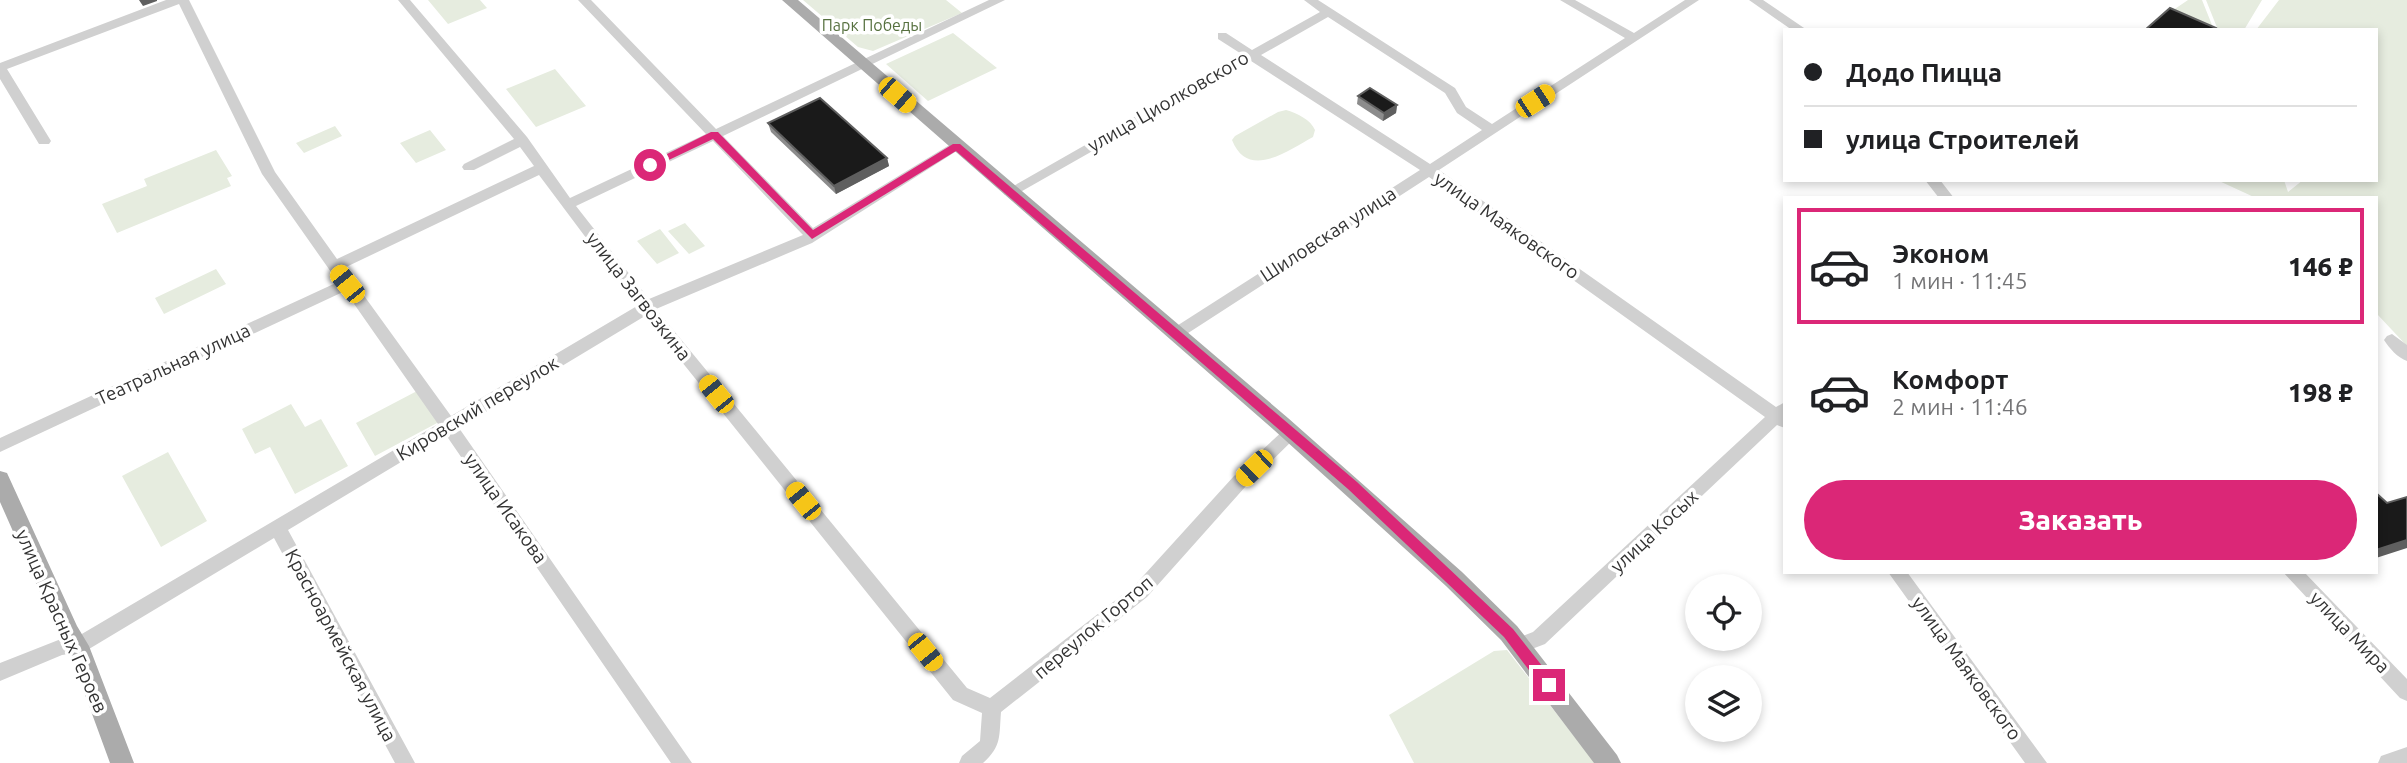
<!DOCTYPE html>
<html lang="ru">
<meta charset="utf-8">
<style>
body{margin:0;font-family:Ubuntu,sans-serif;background:#f2f2f2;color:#202124;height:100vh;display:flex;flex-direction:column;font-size:26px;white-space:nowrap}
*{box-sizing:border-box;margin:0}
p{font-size:23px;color:#757577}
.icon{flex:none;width:38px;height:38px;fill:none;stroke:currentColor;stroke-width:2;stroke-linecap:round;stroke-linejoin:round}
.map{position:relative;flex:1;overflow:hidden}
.side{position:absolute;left:1783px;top:196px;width:595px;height:378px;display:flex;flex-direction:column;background:#fff;border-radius:0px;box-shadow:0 4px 10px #0003}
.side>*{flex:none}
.banner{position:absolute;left:1783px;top:28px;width:595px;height:154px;border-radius:0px;box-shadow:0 4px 10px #0003;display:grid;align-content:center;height:154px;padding:0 21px;background:#fff}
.controls{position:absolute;left:1685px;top:574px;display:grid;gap:14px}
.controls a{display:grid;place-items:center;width:77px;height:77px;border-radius:50%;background:#fff;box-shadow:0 4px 10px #0003;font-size:35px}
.end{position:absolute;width:32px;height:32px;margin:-16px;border:9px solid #db2777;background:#fff;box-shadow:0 0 0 4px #fff}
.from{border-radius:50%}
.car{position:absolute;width:21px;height:42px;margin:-21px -10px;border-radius:9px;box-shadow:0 0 5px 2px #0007;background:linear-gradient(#f5c518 24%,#345 0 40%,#f5c518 0 76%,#345 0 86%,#f5c518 0)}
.banner b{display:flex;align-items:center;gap:24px;height:66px;font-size:26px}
.banner b+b{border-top:2px solid #e0e0e0}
.banner i{width:18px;height:18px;background:#202124}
ul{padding:12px 0 0;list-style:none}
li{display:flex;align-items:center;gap:21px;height:116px;margin:0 14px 10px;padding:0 7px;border:4px solid transparent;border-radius:0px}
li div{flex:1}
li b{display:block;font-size:26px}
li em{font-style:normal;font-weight:800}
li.active{border-color:#db2777}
li>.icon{width:63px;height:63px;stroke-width:1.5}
.button{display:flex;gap:14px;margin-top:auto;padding:14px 21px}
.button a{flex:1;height:80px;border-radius:42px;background:#db2777;color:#fff;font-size:28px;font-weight:800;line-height:80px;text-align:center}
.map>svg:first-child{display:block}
.green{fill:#e6ecdf}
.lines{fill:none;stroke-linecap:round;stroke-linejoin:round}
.minor{fill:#d0d0d0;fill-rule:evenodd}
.major{fill:#ababab;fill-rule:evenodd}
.wall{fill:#8c8c8c}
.shaded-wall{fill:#5f5f5f}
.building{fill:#1a1a1a;stroke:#5f5f5f;stroke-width:2}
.route{fill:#db2777}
.labels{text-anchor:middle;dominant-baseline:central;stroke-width:7;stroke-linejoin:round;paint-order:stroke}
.far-park-label{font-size:16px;fill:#56703f;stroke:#fff}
.street-label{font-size:19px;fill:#333;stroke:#fff}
</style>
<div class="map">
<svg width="2407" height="763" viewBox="0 0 2407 763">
<rect width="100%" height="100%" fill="#fff"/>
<path class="green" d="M428,0H480L487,8L448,24Z
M803,0H946L962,13L873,51L858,47Z
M2188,0H2202L2214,30L2157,21Z
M2206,0H2262L2244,30H2218Z
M2279,0H2407V346L2377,314L2376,198H2256L2217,180H2284L2288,192L2303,180H2376V30H2256Z
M953,33L997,68L928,101L886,64Z
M555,69L586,106L536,127L506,89Z
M1286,110C1297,113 1311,120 1315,130L1313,137C1289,150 1248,181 1232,140L1235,136L1278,112Z
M335,126L342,136L304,153L296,143Z
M430,130L446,150L416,163L400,143Z
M216,150L232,176L227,178L231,186L117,233L102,204L147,186L144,179Z
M685,223L705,246L689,254L668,231Z
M660,229L679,253L657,264L637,241Z
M216,269L226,284L164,314L155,298Z
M417,391L439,422L375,456L356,423Z
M291,404L305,427L321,419L348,466L295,494L270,447L255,454L242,429Z
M168,452L207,521L161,547L122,476Z
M1507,650L1595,763H1414L1389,715L1494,651Z"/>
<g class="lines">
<path class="minor" d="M166,0H189L275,172L337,259L534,166L520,147L474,170H464L462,167L464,164L514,139L398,0H410L527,137L570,198L706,134L578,0H591L716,129L989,0H1005L723,136L813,228L951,144L956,143L963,147L812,243L656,309L967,688L990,698L1135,585L1234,476L1286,428H1298L1300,433L1246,486L1147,597L1001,712C999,736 1002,746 983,763H959L962,756L980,741L982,713L953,700L645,316L459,428L692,763H671L446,435L288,530L415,763H395L274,538L84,652L62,655L0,681V663L61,639L75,638L438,424L345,291L0,452V438L338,282L262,174L179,4L7,69L51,141L49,144H39L0,79V63ZM713,141L803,235L649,299L576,206ZM539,175L637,306L451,416L344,268Z
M1304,0H1318L1455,88L1466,107L1492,124L1625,38L1560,0H1575L1634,33L1685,0H1699L1439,170L1776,407L1785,402V428L1777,425L1545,644L1519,654L1513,652L1510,646L1513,640L1533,632L1765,417L1429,177L1182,337H1172L1169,333L1172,329L1420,170L1251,61L1015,195H1005L1003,192L1243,55L1218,39V33H1226L1252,50L1320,12ZM1328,17L1445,93L1457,113L1482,130L1430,164L1261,55Z
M1749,0H1763L1807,30H1792Z
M1925,180H1940L1954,198H1939Z
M2392,334L2407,345V361C2398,358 2389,348 2384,340L2387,336Z
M1888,572H1907L2047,763H2025Z
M2283,572H2304L2407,679V701L2400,698Z
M2407,747V763H2378L2381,756Z"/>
<path class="major" d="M782,0H798L1288,418L1462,572L1517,626L1617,755L1621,763H1594L1501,640L1446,586L1274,430Z
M0,471L7,473L77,626L89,646L134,763H110L69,651L58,633L0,502Z"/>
</g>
<path class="wall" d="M1358,96L1397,105L1396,113L1383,121L1357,104Z
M768,123L887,158L889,166L836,194L771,132Z"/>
<path class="shaded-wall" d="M139,0H157V1L143,6Z
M1397,105L1396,113L1383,121L1384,113Z
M887,158L889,166L836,194L834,186Z
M2407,540V548L2376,558V550Z"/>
<path class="building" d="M2170,8L2216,28L2215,30H2145Z
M1370,88L1397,105L1384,113L1358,96Z
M820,98L887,158L834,186L768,123Z
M2376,493L2387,503L2407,497V540L2376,550Z"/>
<path class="route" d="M711,132H718L813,230L953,144H960L1357,482L1513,629L1554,681V690H1544L1504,637L1348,489L956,151L812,239L713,139L654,167L645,165Z"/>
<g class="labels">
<g class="far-park-label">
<text x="872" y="25">Парк Победы</text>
</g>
<g class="street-label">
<text transform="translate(1168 101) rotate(-30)">улица Циолковского</text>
<text transform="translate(1507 225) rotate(35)">улица Маяковского</text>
<text transform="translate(1328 234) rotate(-33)">Шиловская улица</text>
<text transform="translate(639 296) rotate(52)">улица Загвозкина</text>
<text transform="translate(173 364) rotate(-25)">Театральная улица</text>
<text transform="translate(477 408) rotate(-31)">Кировский переулок</text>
<text transform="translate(506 508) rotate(55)">улица Исакова</text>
<text transform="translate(1654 531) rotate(-43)">улица Косых</text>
<text transform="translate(62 621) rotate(66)">улица Красных Героев</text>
<text transform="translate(1093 627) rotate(-40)">переулок Гортоп</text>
<text transform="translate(2350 632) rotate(46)">улица Мира</text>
<text transform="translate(341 645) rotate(62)">Красноармейская улица</text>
<text transform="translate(1967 668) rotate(54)">улица Маяковского</text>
</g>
</g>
</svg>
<div class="controls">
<a><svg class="icon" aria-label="locate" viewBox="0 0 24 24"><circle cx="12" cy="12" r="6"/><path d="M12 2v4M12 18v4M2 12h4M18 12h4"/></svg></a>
<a><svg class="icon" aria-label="layers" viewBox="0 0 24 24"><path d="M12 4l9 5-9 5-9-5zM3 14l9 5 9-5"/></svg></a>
</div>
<i class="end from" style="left:650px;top:165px"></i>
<i class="end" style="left:1549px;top:685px"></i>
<i class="car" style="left:897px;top:95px;rotate:131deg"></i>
<i class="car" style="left:1535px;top:101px;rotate:57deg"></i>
<i class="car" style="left:347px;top:284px;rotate:321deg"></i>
<i class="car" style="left:716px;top:394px;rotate:321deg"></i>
<i class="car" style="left:1254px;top:468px;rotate:226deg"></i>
<i class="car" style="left:803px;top:501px;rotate:321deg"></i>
<i class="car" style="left:925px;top:652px;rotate:141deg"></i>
<div class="banner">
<b><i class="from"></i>Додо Пицца</b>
<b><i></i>улица Строителей</b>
</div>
<section class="side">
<ul>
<li class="active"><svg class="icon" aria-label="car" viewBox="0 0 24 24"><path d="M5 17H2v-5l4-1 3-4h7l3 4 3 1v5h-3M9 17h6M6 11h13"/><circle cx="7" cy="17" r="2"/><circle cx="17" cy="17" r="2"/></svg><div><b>Эконом</b><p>1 мин · 11:45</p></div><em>146 ₽</em></li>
<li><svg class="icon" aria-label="car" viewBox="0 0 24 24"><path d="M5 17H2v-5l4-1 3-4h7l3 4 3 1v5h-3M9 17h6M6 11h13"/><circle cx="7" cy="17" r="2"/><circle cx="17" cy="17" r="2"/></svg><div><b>Комфорт</b><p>2 мин · 11:46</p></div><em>198 ₽</em></li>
</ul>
<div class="button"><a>Заказать</a></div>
</section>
</div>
